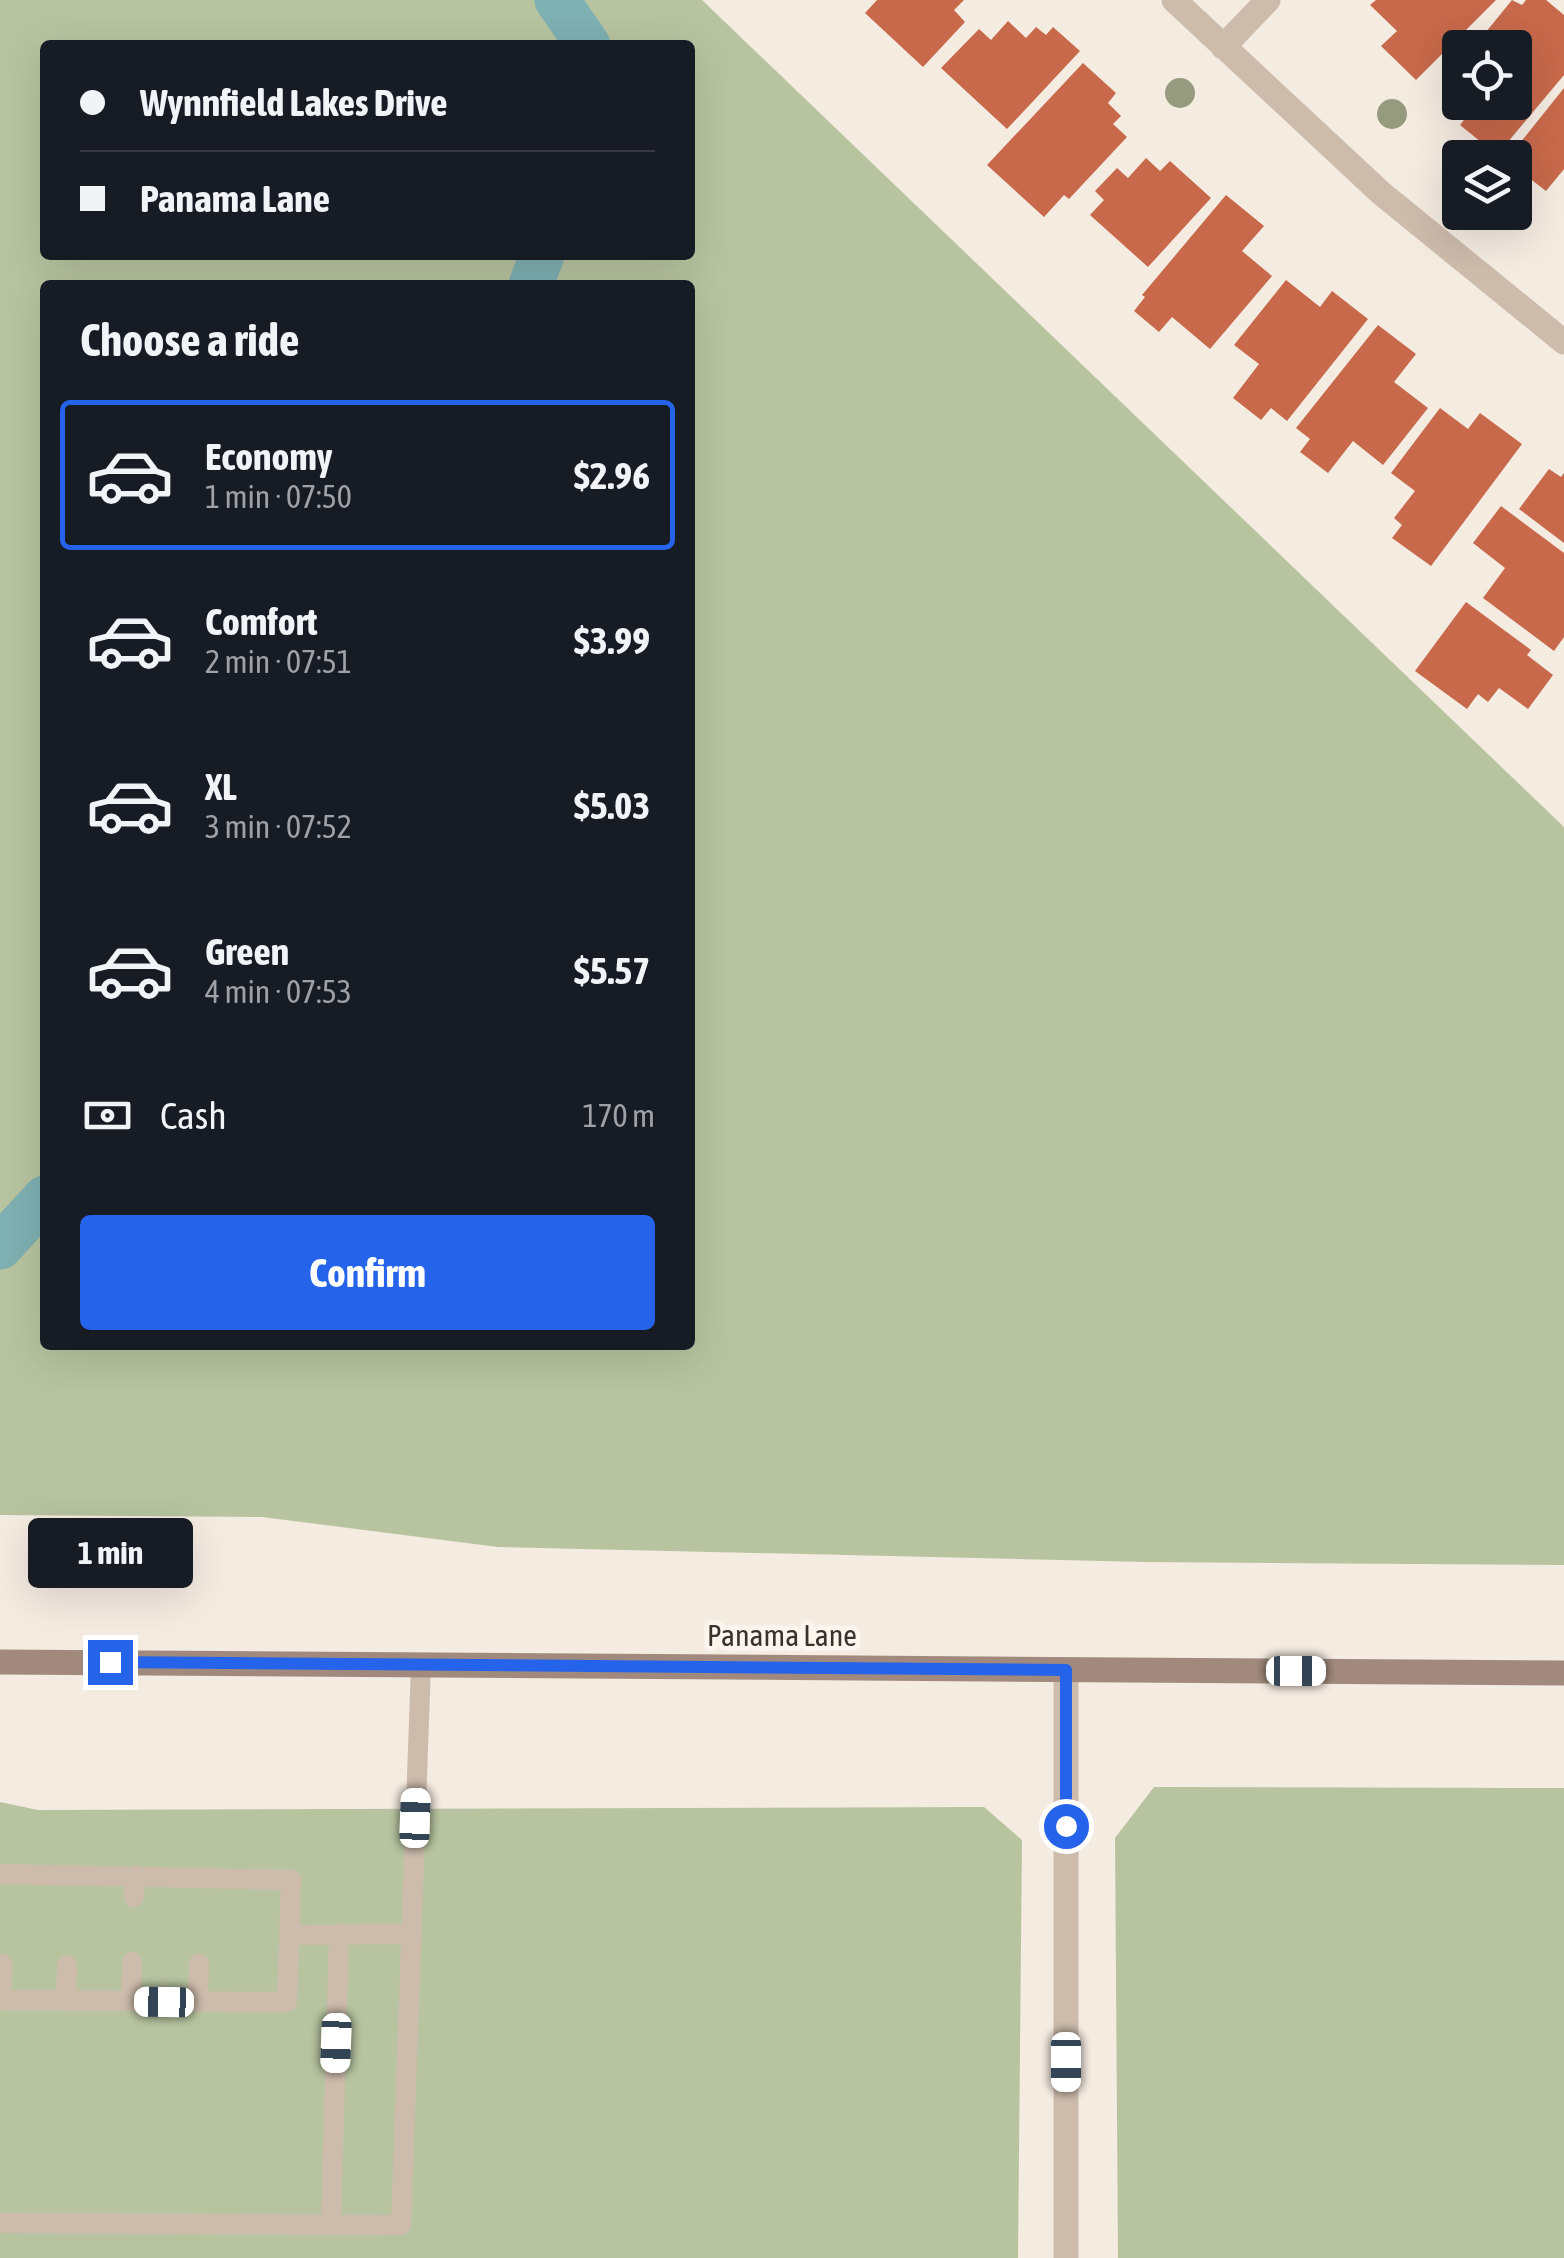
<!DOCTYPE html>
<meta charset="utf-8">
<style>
body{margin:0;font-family:"Asap Condensed",sans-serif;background:#242831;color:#f1f3f6;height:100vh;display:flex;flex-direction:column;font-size:38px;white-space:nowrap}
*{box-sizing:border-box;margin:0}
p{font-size:32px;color:#9ea1a6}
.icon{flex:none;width:55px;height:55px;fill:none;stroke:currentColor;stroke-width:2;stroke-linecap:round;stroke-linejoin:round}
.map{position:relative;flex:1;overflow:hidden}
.details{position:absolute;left:40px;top:280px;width:655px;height:1070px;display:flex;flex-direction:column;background:#171b24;border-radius:10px;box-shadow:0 10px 40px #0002}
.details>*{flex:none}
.banner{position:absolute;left:40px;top:40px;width:655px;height:220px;border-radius:10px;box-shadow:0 10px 40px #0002;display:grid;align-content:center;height:220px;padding:0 40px;background:#171b24}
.buttons{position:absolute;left:1442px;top:30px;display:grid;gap:20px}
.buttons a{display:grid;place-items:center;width:90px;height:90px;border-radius:10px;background:#171b24;box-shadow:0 10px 40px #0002;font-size:50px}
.end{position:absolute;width:45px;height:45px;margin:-22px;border:12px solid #2563eb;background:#fff;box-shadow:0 0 0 5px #fff}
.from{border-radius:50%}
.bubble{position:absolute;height:70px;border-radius:10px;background:#171b24;box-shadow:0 10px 40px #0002;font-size:32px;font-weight:700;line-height:70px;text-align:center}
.car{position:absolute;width:30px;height:60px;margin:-30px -15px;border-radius:12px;box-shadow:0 0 8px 2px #0007;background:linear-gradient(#fff 24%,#345 0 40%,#fff 0 76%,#345 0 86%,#fff 0)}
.banner b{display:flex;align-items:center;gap:35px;height:95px;font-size:38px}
.banner b+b{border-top:2px solid #363941}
.banner i{width:25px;height:25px;background:#f1f3f6}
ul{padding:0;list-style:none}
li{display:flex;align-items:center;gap:30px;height:150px;margin:0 20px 15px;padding:0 20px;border:5px solid transparent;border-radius:10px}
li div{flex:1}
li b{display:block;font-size:38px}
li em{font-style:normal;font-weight:700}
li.selected{border-color:#2563eb}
li>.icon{width:90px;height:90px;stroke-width:1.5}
h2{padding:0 40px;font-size:45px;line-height:120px}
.pay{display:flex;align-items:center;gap:25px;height:110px;padding:0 40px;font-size:38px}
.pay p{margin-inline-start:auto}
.button{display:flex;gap:20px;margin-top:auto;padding:20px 40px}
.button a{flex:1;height:115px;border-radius:10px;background:#2563eb;color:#fff;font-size:40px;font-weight:700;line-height:115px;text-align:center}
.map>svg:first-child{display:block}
.green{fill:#b8c4a0;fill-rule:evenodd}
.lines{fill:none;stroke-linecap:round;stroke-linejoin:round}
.canal{stroke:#7fb0b2;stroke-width:45}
.building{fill:#c8694b}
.lane{stroke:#cdbbac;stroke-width:20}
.street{stroke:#cdbbac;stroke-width:25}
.secondary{stroke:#a18a7d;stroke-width:25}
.tree{fill:#969b7f}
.route{stroke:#2563eb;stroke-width:12}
.labels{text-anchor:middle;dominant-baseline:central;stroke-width:10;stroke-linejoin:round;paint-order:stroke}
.street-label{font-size:30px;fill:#3b302b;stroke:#fbf5ee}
</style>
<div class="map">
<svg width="1564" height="2258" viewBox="0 0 1564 2258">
<rect width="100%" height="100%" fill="#f4ebe1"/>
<path class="green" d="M0,0H702L1564,827V1565L1146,1562L498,1547L262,1517L0,1515ZM45,45H690V255H45ZM45,285H690V1345H45Z
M1154,1787L1564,1788V2258H1118L1115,1838Z
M0,1802L38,1810L984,1807L1022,1840L1018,2258H0Z"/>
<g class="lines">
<path class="canal" d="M557,0L588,45
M531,285L542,255
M0,1247L45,1198"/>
</g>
<path class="building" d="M877,0H964L954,10L965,22L923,67L865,13Z
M1376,0H1496L1416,80L1381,46L1397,31L1370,5Z
M1512,0L1522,5L1526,0H1546L1564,15V75L1497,155L1460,125L1478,102H1515V48H1473Z
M1008,21L1026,38L1036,27L1046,35L1053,27L1080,51L1007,129L941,68L979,29L991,40Z
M1083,63L1116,93L1108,103L1121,116L1113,124L1127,137L1069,199L1064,195L1044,217L987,165Z
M1564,88V169L1546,191L1515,167V158H1508Z
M1146,158L1160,171L1170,161L1211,198L1148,267L1090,215L1104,200L1095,191L1117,168L1128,178Z
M1226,195L1264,226L1242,251L1272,276L1210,349L1172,317L1159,332L1134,311L1145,297L1142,295Z
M1286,280L1320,307L1332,291L1368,319L1287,421L1271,408L1261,420L1233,398L1259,364L1234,345Z
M1378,325L1416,354L1394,382L1428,408L1383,465L1353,441L1328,473L1300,452L1310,439L1296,428Z
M1440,408L1468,429L1480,413L1522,444L1431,566L1392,538L1402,525L1394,518L1415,491L1391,473Z
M1549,469L1561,477L1564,473V543L1519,509Z
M1501,506L1564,553V637L1554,651L1483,598L1505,568L1473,543Z
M1466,602L1531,650L1527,655L1553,675L1528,709L1499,688L1488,702L1478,694L1467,709L1415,671Z"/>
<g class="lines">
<path class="lane" d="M0,1874L291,1880L287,2002L0,2000
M134,1897L135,1875
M289,1935L411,1934
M1,2000L2,1964
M66,2001L67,1965
M131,2001L132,1962
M198,2002L199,1964
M0,2223L401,2225L421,1665
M331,2225L339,1934"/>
<path class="street" d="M1174,0L1381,193L1564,342
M1223,47L1268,0
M1066,2258V1670"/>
<path class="secondary" d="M0,1662L1564,1673"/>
</g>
<g class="tree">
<circle cx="1180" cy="93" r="15"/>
<circle cx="1392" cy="114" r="15"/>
</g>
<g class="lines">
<path class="route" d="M110,1662L1066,1670V1826"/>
</g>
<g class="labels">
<g class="street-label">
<text x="782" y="1635">Panama Lane</text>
</g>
</g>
</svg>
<div class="buttons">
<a><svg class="icon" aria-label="locate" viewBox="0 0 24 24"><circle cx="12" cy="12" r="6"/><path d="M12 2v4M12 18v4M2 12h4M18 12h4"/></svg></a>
<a><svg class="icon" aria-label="layers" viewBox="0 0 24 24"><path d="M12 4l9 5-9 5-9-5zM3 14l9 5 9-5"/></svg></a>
</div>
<i class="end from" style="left:1066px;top:1826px"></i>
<i class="end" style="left:110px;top:1662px"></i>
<div class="bubble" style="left:28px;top:1518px;width:165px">1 min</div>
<i class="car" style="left:1296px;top:1671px;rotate:90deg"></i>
<i class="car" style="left:415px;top:1818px;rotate:2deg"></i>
<i class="car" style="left:164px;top:2002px;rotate:271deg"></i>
<i class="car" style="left:336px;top:2043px;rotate:182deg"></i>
<i class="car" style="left:1066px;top:2062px;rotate:180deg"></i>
<div class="banner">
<b><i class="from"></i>Wynnfield Lakes Drive</b>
<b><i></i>Panama Lane</b>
</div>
<section class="details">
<h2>Choose a ride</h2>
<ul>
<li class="selected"><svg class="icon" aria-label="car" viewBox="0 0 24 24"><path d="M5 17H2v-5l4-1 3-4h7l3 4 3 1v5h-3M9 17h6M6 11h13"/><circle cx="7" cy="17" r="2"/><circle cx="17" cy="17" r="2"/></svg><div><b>Economy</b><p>1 min · 07:50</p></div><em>$2.96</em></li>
<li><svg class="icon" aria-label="car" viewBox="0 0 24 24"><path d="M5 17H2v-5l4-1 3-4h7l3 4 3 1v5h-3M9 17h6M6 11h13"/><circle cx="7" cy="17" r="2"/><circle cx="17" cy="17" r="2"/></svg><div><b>Comfort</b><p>2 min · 07:51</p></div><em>$3.99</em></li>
<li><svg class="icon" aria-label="car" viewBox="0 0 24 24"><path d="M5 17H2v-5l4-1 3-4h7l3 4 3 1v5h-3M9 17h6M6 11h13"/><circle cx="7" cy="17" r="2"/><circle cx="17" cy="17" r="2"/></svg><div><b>XL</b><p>3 min · 07:52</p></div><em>$5.03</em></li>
<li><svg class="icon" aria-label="car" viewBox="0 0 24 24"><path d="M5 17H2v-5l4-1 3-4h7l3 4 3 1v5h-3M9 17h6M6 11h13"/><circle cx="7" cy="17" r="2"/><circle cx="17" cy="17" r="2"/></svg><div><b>Green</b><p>4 min · 07:53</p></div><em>$5.57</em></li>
</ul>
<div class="pay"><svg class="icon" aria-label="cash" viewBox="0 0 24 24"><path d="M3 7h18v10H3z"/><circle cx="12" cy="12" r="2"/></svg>Cash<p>170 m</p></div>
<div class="button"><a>Confirm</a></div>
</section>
</div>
